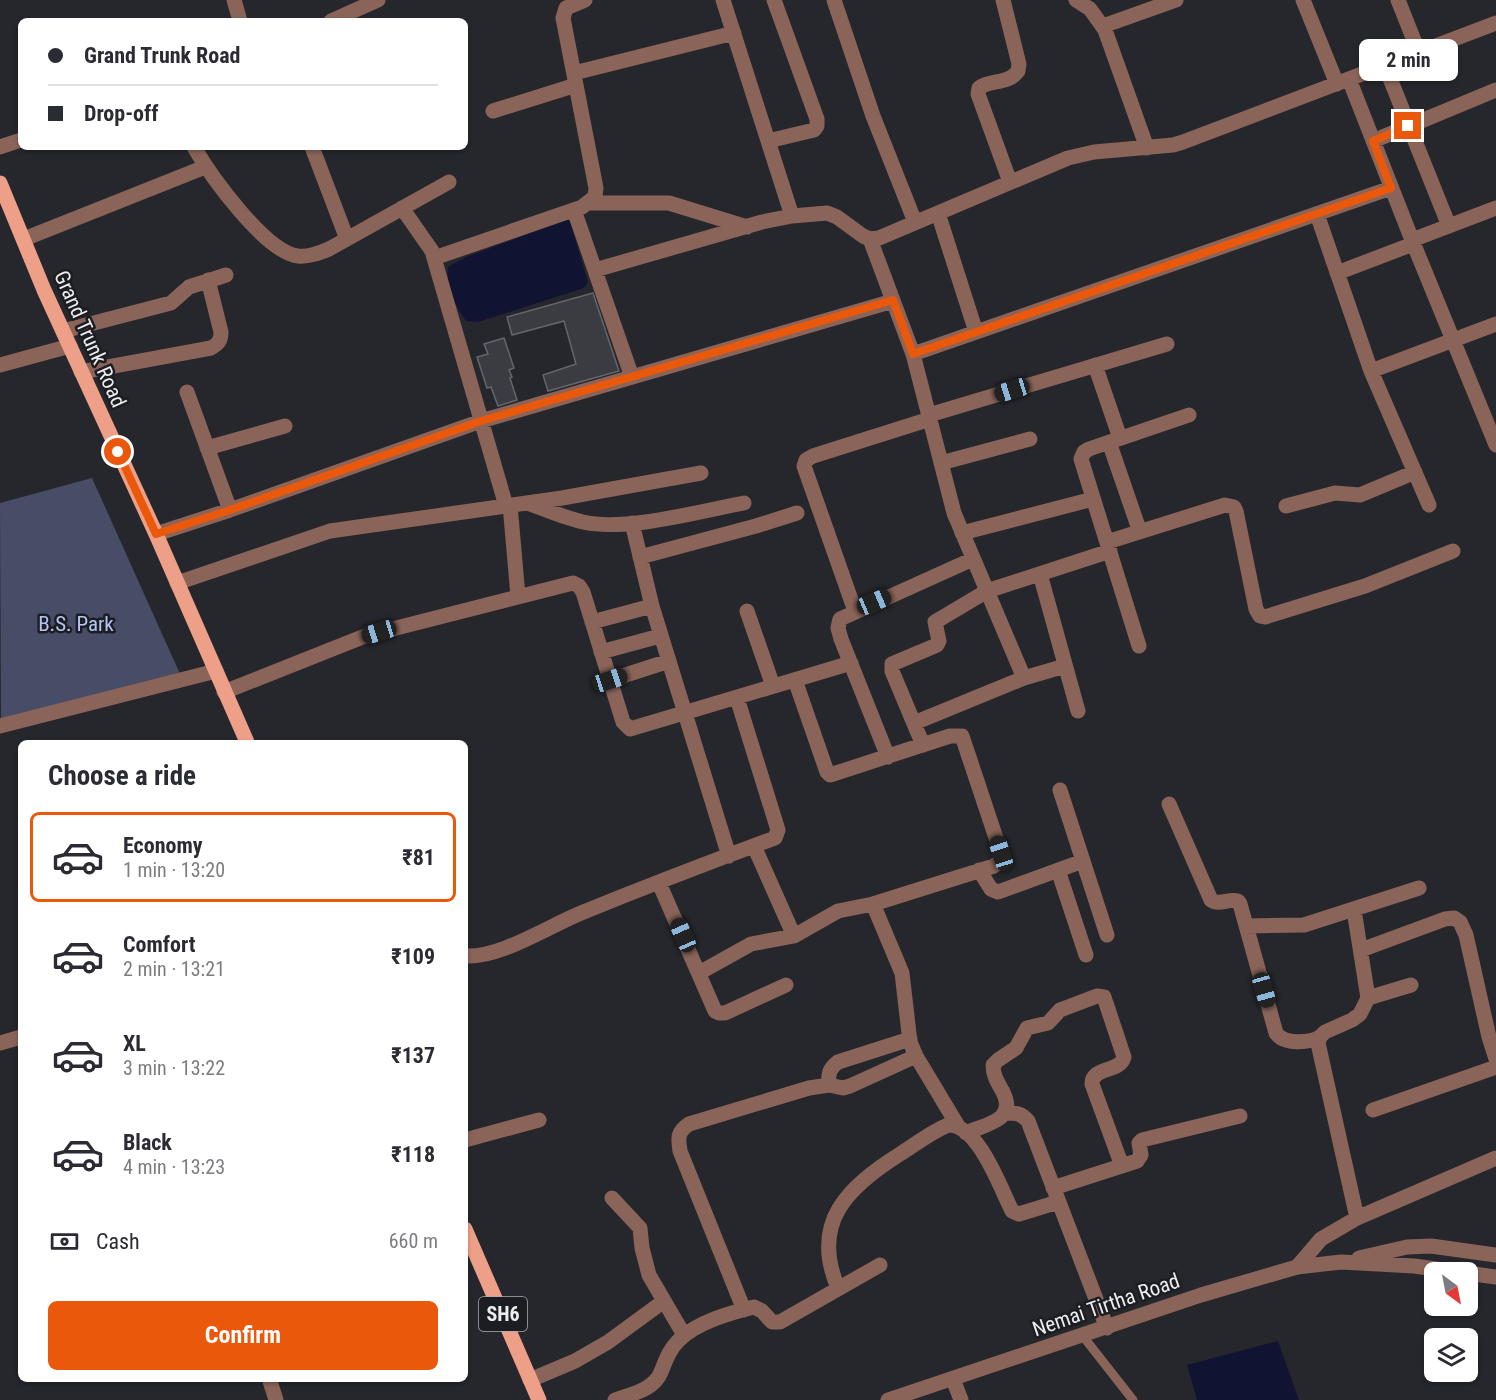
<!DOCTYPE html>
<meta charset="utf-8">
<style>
body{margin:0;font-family:"Roboto Condensed",sans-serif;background:#f2f2f3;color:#2b2b33;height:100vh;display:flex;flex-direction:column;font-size:22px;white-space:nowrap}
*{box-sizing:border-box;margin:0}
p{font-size:20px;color:#7c7c81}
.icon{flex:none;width:33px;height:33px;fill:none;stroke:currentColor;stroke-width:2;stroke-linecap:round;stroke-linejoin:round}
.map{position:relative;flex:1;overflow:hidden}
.drawer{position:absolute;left:18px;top:740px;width:450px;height:642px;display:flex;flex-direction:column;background:#fff;border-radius:9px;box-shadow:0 2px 4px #0004}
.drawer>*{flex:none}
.hud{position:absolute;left:18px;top:18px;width:450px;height:132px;border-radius:9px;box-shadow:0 2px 4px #0004;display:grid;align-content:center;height:132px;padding:0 30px;background:#fff}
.needle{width:39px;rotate:148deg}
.controls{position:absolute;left:1424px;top:1262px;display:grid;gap:12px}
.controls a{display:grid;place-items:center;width:54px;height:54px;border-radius:9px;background:#fff;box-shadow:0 2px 4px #0004;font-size:30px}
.end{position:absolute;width:27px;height:27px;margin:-14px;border:8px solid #ea580c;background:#fff;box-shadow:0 0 0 3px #fff}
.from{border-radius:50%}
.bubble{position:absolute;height:42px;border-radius:9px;background:#fff;box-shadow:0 2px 4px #0004;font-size:20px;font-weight:700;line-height:42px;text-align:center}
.car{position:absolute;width:18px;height:36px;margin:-18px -9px;border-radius:8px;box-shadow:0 0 4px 2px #0007;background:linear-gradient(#222 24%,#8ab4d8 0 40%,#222 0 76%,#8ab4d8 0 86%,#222 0)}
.hud b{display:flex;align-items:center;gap:21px;height:57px;font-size:22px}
.hud b+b{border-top:2px solid #e1e1e2}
.hud i{width:15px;height:15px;background:#2b2b33}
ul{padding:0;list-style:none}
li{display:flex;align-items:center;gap:18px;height:90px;margin:0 12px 9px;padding:0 18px;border:3px solid transparent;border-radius:9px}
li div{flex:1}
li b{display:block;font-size:22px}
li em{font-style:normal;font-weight:700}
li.current{border-color:#ea580c}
li>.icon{width:54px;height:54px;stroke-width:1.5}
h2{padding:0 30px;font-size:27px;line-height:72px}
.pay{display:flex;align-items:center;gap:15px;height:66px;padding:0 30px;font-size:22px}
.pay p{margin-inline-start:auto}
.cta{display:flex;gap:12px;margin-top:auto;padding:12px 30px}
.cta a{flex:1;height:69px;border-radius:9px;background:#ea580c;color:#fff;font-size:24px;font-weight:700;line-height:69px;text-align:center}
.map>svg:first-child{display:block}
.green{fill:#474d66}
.water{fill:#101432}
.building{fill:#3b3c41;stroke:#64666b;stroke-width:1.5}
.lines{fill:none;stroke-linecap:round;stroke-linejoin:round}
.service{stroke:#8a6458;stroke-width:9}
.minor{stroke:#8a6458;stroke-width:15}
.tertiary{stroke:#8a6458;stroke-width:15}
.primary{stroke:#ee9f87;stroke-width:15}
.route{stroke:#ea580c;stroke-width:8}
.labels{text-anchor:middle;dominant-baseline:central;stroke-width:5;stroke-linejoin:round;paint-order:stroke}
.shield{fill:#1c1d22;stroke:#aeafb2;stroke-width:1.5}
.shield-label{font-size:20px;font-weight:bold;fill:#ecedf0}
.street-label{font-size:21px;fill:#ecedf0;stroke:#1c1d22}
.park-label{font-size:21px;fill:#b7c3f4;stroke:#1c1d22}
</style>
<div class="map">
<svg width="1496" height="1400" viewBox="0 0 1496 1400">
<rect width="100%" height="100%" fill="#26272c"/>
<path class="green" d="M92,478L180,674L1,722L0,503Z"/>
<path class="water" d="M569,219L588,282L584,288L478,322L466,321C454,304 446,288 448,267L466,257Z
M1278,1341L1299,1400H1197L1187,1365Z"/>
<path class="building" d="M593,293L619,371L548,391L543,375L576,364L564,321L512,335L507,317Z
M504,338L514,368L509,370L512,377L510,378L517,400L498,406L491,387L487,388L477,357L488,354L484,344Z"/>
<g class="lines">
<path class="service" d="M1082,1335L1133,1400"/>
<path class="minor" d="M234,0L240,21
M723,0L792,216
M834,0L873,116L915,222
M1003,0L1019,64L1018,71C1008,85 991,79 979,88L978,94L1010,182
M1076,0L1090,9L1105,30L1147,148
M1303,0L1337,84
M1398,0L1419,53
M331,21L378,0
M1103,26L1176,0
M1385,66L1449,226
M574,73L734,33
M1349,79L1412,240L1496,445
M493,111L576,85
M768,141L814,130L817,126V119L774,0
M1373,141L1496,90
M0,147L21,140
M194,147C210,175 265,252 298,256C309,257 319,253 329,249L449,182
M312,147L347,239
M589,203H669L747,227
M402,208L432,251L506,506
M574,210L632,377
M938,213L976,332
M1317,214L1371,371L1429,505
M24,239L205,167
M870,239L913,354L954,513L1024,678
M1412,240L1496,208
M434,258L582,207L595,197L596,188L563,18L566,8L585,0
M595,270L762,222L792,216L827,213L837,217L863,236L870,239L879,238L1068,158L1094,152L1173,145L1183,142L1496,23
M1337,273L1413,244
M63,331L171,303L189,287L226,275
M913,354L1391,188
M0,365L70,346
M1095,365L1120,438
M1371,371L1496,324
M81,372L211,348C218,344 221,341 221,332L208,280
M187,392L230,510
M929,415L1167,344
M1109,442L1140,532
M207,448L285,426
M941,463L1030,439
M530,504C547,510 565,518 583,522C625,532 701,511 744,503
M510,505L518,596
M1286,506L1335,493L1360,495L1415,472
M632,523L652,606L729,856
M962,533L1093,499
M156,534L230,510L481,421L893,301
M1107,542L1225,505L1234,507L1236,511L1256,609L1260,616L1265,617L1365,586L1453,551
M640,557L756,526L797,513
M1040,574L1078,711
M177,583L330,531L562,498L701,473
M747,611L773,686
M855,611L804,466L806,460L813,456L930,419
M592,622L652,606
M1139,646L1081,459L1084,452L1089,449L1189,415
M601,652L660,636
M610,680L669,661
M224,692L365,636L573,583L579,586L583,592L623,722L630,729L851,663
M914,723L1024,678L1065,666
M0,726L216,671
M923,745L892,671V664L937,645L939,641L935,622L987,591L1110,551
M888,757L841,639L838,628L840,619L973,559
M1060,790L1107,935
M1169,804L1211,900C1219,906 1229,898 1238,901L1240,904L1276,1033C1284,1045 1309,1043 1320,1037
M754,846L794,936
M979,870L991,889L998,892L1083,861
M1058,870L1086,955
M659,883L715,1011L719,1013H725L786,985
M873,904L902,973L910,1042L916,1056L958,1126
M1354,910L1368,998L1360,1014L1352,1020L1325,1032L1320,1037L1318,1043L1357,1218
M1246,926L1304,925L1419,888
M1361,950L1445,919L1454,918L1460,922L1466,935L1489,1037L1496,1059
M465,956C500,958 547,927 581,913C645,887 710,862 775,838L778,830L737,698
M699,973L751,944L794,936L838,911L873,904L994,866L1000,861L1001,853L962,736H950L830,775L827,772L795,680
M1368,998L1411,985
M0,1043L21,1037
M829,1085C828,1074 829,1069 838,1062L910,1039
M1373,1110L1496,1067
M1006,1113C1016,1113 1021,1113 1028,1121L1107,1328
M966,1133C987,1124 1017,1120 1003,1092C998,1083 993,1076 993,1065L998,1060L1016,1048L1027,1028L1048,1023L1060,1010L1097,996L1104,997L1124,1057C1120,1073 1092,1066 1092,1084L1122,1166
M465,1140L539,1120
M1053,1188L1137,1161L1141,1155L1139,1143L1142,1140L1240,1116
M612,1198L640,1228L642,1248L649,1275L684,1335
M1297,1267L1321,1239L1357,1218L1496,1158
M838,1288C810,1222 848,1187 900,1154C916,1144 931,1132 948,1125C978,1124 1000,1187 1012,1211L1019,1214L1058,1202
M744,1310L680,1151C678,1138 677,1132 689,1124L809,1088L829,1085L843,1088L850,1086L916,1056
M269,1378L276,1400
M953,1379L961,1400
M530,1380L575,1361L608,1342L664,1301
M615,1400C631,1394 654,1390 661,1372C666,1360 669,1350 679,1340C697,1322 730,1313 754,1307L762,1311L772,1322H780L880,1265"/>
<path class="tertiary" d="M1359,1258L1407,1247L1431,1246L1496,1255
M1467,1273L1496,1277
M888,1400L1201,1295L1297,1267L1341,1262L1414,1266L1458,1272"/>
<path class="primary" d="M0,183L44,290L156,534L247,742
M465,1229L539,1400"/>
</g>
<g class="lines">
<path class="route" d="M118,452L156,534L230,510L481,421L893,300L913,354L1391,188L1373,141L1408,126"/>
</g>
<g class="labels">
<rect class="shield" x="479" y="1297" width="48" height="34" rx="4.5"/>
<g class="shield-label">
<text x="503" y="1314">SH6</text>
</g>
<g class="street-label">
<text transform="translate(90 339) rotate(66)">Grand Trunk Road</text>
<text transform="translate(1106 1305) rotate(-19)">Nemai Tirtha Road</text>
</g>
<g class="park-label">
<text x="76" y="624">B.S. Park</text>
</g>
</g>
</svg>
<div class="controls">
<a><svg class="needle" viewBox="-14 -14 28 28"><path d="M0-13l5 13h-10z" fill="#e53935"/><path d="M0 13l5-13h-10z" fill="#7c7c81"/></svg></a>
<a><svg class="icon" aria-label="layers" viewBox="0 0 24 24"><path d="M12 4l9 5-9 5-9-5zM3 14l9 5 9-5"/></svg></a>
</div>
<i class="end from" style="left:118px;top:452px"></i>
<i class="end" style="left:1408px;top:126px"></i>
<div class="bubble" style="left:1359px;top:39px;width:99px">2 min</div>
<i class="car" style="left:1012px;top:390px;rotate:253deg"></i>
<i class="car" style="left:874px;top:602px;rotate:67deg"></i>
<i class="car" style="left:379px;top:632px;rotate:253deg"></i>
<i class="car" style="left:610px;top:680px;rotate:72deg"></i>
<i class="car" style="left:1001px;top:853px;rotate:342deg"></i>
<i class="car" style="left:683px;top:935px;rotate:336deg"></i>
<i class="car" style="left:1264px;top:990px;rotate:164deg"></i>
<div class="hud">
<b><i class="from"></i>Grand Trunk Road</b>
<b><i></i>Drop-off</b>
</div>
<section class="drawer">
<h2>Choose a ride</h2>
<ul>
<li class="current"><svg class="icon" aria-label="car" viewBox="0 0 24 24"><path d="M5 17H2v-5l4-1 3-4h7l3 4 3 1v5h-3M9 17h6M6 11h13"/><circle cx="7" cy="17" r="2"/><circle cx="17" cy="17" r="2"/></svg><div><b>Economy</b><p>1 min · 13:20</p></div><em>₹81</em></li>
<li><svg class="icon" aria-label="car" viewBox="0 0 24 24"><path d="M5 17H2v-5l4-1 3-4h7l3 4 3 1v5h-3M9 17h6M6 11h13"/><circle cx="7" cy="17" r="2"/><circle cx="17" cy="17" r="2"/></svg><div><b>Comfort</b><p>2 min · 13:21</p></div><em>₹109</em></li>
<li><svg class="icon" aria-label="car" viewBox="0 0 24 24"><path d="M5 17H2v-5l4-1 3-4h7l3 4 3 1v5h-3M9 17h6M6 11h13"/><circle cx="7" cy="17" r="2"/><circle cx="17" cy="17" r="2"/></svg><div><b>XL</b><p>3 min · 13:22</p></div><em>₹137</em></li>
<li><svg class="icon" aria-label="car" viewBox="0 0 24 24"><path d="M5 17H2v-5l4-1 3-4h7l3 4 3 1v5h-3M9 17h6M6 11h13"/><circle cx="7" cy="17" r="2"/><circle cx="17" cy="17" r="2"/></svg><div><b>Black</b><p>4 min · 13:23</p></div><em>₹118</em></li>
</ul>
<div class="pay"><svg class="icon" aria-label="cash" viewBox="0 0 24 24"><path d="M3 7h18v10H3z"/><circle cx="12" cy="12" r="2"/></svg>Cash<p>660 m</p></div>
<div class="cta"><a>Confirm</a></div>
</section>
</div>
